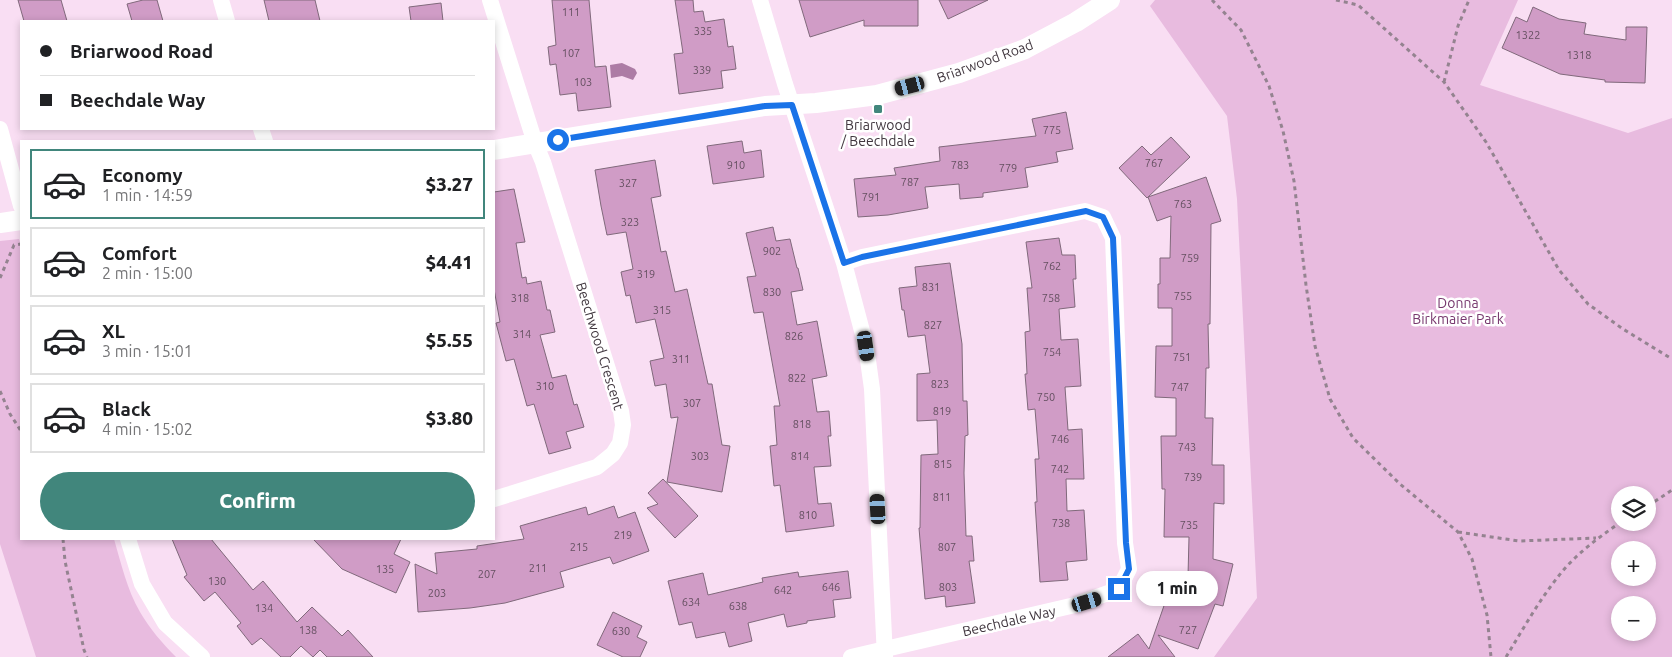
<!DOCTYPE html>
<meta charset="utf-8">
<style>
body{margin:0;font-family:Ubuntu,sans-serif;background:#f6f6f6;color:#202124;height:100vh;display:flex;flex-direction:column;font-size:19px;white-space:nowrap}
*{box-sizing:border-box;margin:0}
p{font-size:16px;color:#757577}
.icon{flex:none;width:28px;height:28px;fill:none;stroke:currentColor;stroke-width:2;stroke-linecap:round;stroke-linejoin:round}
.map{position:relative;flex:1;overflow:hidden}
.side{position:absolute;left:20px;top:140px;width:475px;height:400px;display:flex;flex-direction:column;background:#fff;border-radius:0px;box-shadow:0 2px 8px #0003}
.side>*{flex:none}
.top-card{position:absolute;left:20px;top:20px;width:475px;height:110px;border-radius:0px;box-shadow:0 2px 8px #0003;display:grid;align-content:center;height:110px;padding:0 20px;background:#fff}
.fabs{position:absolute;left:1611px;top:486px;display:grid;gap:10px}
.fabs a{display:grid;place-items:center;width:45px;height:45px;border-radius:50%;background:#fff;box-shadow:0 2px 8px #0003;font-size:25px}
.end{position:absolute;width:22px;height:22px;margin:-11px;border:6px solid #1a73e8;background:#fff;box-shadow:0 0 0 2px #fff}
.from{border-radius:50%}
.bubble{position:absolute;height:35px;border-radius:18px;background:#fff;box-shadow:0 2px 8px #0003;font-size:16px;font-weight:800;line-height:35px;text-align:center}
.car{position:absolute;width:15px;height:30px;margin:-15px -8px;border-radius:6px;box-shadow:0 0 4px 1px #0007;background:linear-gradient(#222 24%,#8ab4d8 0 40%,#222 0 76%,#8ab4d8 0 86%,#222 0)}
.top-card b{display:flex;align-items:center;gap:18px;height:48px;font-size:19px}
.top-card b+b{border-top:1px solid #e0e0e0}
.top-card i{width:12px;height:12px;background:#202124}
ul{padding:9px 0 0;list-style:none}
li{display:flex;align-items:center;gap:15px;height:70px;margin:0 10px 8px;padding:0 10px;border:2px solid #e0e0e0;border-radius:0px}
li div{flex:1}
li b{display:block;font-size:19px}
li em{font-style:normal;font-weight:800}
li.current{border-color:#41867c}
li>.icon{width:45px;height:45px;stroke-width:1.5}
.button{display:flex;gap:10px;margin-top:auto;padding:10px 20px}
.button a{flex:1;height:58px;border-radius:30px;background:#41867c;color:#fff;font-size:20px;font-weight:800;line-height:58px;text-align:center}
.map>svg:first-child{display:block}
.green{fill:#e8bbdf;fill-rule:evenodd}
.water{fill:#ad7ca5}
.building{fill:#d09cc6;stroke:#80697b}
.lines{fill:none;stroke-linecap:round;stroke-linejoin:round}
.path{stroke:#948390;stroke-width:3;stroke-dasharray:4 4;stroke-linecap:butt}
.minor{stroke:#fff;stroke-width:16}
.tertiary{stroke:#fff;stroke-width:20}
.route{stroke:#1a73e8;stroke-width:6}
.poi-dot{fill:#41867c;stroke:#fff;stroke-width:2}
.labels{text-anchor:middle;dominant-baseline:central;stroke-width:5;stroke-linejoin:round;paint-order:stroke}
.number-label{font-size:11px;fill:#655061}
.street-label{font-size:14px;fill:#41373f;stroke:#fff}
.poi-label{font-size:14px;fill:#41373f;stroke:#fff}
.park-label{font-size:14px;fill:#77386e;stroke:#fff}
</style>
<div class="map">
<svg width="1672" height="657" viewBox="0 0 1672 657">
<rect width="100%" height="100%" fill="#f9def3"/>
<path class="green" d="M1155,0H1518L1480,85L1628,133L1672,118V657H1214L1257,598L1237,199L1227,116L1150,6ZM1620,495H1648V522H1620ZM1620,550H1648V578H1620ZM1620,605H1648V632H1620Z
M19,239L21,246V539H114C121,563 127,590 140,612C150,629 162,643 176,657H36L0,544V241Z"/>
<path class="water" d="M622,63L635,69L637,73L633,80L622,76L611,78L610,65Z"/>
<path class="building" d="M18,0H61L67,21H24Z
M143,0H157L163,21H132L127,4Z
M264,0H315L320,21H269Z
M552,0H589L595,67L606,66L611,107L578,111L576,93L560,95L556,64L550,65L548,47L556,45Z
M675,0H693L694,12L703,11L705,22L724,19L728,47L733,46L736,69L721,71L723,88L679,94L674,54L683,53Z
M799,0H918V26H864V20L810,37Z
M939,0H988L948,19Z
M441,3L443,21H411L409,7Z
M1533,7L1559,19L1586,23L1584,34L1626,40V27H1647L1645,83L1605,82V80L1560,74L1502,48L1516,17L1527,22Z
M1066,112L1073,149L1056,152L1058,162L1025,168L1028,187L983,193V197L960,199L959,184L925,187L928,208L888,215L858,217L854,179L896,175L894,168L940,161L939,147L1036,136L1032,119Z
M1171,137L1190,157L1147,198L1119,168L1142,146L1151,155Z
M742,141L744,153L761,150L764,177L713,184L707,146Z
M655,160L661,196L651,198L661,252L666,251L675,292L687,289L708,384H712L722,445L730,446L722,492L667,482L678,417L671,418L666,384L655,386L650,361L664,358L655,319L636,323L630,295L626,296L621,272L633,269L626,232L607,235L601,206L595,170Z
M1206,177L1221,221L1211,224L1210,324H1208L1209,368H1206L1205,418H1213L1212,465H1224V504L1214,503L1213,559L1233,564L1223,606L1215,604L1198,649L1158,635L1175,657H1108L1138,634L1149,649L1167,597L1174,600L1180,574L1188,576L1189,537H1164L1165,489H1162L1161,436H1176V398L1155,397L1156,346H1172V308H1158V284H1160V258H1170L1171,216L1157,221L1148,197Z
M514,189L525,242L516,243L522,278L526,277L527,284L541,281L547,310H550L555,332L540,335L552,378L566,375L574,405L577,404L584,427L566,432L571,448L549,454L534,404L527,406L514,359L506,361L496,323L500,322L494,289V192Z
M773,227L776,241L790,239L797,268H798L803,290L791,292L797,325L817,321L827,376L812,379L817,412L829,411L831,436H828L831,466L814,467L818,504L831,503L834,526L786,532L780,485L774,486L770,446L777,445L774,406H780L763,312L754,313L747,277L756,276L746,233Z
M1059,238L1062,255H1075L1076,279H1073L1075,307L1059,309L1061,340L1078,339L1081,386L1065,387L1068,430L1082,429L1084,479H1066L1067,511L1084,510L1087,560L1066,562L1068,580L1040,582L1035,502H1037L1035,459H1039L1035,409L1028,410L1025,374H1027L1025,332L1030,331L1027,288H1032L1026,242Z
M950,263L962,344L963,401H967L968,435L965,436L964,473L966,536H972L974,561H969L975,603L946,607L945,596L925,599L919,528H920L921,455L938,454L937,420L917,421V374L930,373L925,335L908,337L904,310H902L899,288L917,286L915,267Z
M663,479L698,516L675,538L647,508L658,504L648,493Z
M614,506L618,518L635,512L649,551L613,564L610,557L560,572L564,587L505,603L470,608L418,612L415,564L437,574L435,553L477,549V546L524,539L520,526L586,507L588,515Z
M172,539H211L253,590L263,581L297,622L312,607L342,636L348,630L373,657H327L320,650L313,657L301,646L290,657H281L261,638L252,645L237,626L241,623L215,592L204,601L184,577L187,575Z
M313,539H401L394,554L410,562L396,593L342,569Z
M848,571L851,598L833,600L835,617L807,621V623L787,627L784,614L748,623L752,641L729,647L725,632L696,638L692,622L679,625L668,581L703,573L708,595L763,582L762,578L798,572L799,577Z
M613,612L642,626L637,637L647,642L640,657H623L597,645Z"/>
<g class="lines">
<path class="path" d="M1212,0L1241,30L1269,86L1283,131L1294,181L1306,285L1315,346L1330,399L1353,438L1400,484L1458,532L1472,559L1487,615L1491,657
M1336,0L1358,5L1444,82L1486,142L1559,270L1588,304L1623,329L1672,359
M1444,82L1458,26L1469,0
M0,278L14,245L21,244
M0,391L10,414L21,431
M1648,506L1672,490
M1458,532L1519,541L1596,538
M63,539L65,561L84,650L87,657
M1506,657C1525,626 1543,593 1567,566C1583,549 1602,535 1621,522"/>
<path class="minor" d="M221,0L227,21
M490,0L535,143L543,162L621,411L623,425L620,443L613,454L597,467L494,499
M760,0L785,84L844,263L866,346L872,389L885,657
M0,129L21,206
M261,129L265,141
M844,263L862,257L1085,211L1103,217L1113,238L1125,543L1129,569L1119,589L1075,605L851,657
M128,539L142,584L165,623L202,657"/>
<path class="tertiary" d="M494,150L765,106L816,103L877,95L959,73L1025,49L1076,22L1110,0
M0,223L21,220"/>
</g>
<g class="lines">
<path class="route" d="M558,140L765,106L792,105L844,263L862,257L1086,211L1103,217L1113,238L1126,543L1129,569L1119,589"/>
</g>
<rect class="poi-dot" x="873" y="104" width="10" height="10" rx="2.5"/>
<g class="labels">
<g class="number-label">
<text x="571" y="12">111</text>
<text x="703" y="31">335</text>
<text x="1528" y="35">1322</text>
<text x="571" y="53">107</text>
<text x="1579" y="55">1318</text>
<text x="702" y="70">339</text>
<text x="583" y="82">103</text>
<text x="1052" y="130">775</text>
<text x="1154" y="163">767</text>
<text x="736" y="165">910</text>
<text x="960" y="165">783</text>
<text x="1008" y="168">779</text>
<text x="910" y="182">787</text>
<text x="628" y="183">327</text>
<text x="871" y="197">791</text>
<text x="1183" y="204">763</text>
<text x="630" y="222">323</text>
<text x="772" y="251">902</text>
<text x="1190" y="258">759</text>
<text x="1052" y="266">762</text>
<text x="646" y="274">319</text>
<text x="931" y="287">831</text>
<text x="772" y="292">830</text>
<text x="1183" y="296">755</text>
<text x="520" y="298">318</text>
<text x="1051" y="298">758</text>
<text x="662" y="310">315</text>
<text x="933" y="325">827</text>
<text x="522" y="334">314</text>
<text x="794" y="336">826</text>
<text x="1052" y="352">754</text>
<text x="1182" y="357">751</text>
<text x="681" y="359">311</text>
<text x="797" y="378">822</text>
<text x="940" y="384">823</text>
<text x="545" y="386">310</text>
<text x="1180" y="387">747</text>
<text x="1046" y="397">750</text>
<text x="692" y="403">307</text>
<text x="942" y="411">819</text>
<text x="802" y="424">818</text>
<text x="1060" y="439">746</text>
<text x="1187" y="447">743</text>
<text x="700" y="456">303</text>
<text x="800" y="456">814</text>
<text x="943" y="464">815</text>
<text x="1060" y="469">742</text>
<text x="1193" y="477">739</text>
<text x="942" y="497">811</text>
<text x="808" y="515">810</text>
<text x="1061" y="523">738</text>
<text x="1189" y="525">735</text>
<text x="623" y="535">219</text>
<text x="579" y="547">215</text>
<text x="947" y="547">807</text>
<text x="538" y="568">211</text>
<text x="385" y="569">135</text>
<text x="487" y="574">207</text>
<text x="217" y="581">130</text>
<text x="831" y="587">646</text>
<text x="948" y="587">803</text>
<text x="783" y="590">642</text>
<text x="437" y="593">203</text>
<text x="691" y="602">634</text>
<text x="738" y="606">638</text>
<text x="264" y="608">134</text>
<text x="308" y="630">138</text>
<text x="1188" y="630">727</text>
<text x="621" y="631">630</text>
</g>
<g class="street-label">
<text transform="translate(985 61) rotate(-20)">Briarwood Road</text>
<text transform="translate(600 346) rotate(73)">Beechwood Crescent</text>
<text transform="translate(1009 621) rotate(-13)">Beechdale Way</text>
</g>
<g class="poi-label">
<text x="878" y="125">Briarwood<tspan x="878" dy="16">/ Beechdale</tspan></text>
</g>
<g class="park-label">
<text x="1458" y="303">Donna<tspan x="1458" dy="16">Birkmaier Park</tspan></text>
</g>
</g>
</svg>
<div class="fabs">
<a><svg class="icon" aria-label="layers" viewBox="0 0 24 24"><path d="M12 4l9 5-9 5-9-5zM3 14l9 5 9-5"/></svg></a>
<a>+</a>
<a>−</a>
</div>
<i class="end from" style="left:558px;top:140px"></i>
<i class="end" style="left:1119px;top:589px"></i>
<div class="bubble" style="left:1136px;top:571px;width:82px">1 min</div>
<i class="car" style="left:910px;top:86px;rotate:255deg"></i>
<i class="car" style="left:866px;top:346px;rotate:172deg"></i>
<i class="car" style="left:878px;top:509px;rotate:357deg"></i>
<i class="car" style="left:1087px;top:602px;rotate:73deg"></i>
<div class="top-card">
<b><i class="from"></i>Briarwood Road</b>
<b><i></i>Beechdale Way</b>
</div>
<section class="side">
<ul>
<li class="current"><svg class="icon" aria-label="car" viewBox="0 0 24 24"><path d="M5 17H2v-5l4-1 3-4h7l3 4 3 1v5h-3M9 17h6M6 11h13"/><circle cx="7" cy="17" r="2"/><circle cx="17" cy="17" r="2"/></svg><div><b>Economy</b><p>1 min · 14:59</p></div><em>$3.27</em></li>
<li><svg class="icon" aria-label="car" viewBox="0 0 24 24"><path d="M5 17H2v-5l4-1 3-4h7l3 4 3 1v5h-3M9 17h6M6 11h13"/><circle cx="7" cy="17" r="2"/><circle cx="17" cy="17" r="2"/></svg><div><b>Comfort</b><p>2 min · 15:00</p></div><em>$4.41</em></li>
<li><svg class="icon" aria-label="car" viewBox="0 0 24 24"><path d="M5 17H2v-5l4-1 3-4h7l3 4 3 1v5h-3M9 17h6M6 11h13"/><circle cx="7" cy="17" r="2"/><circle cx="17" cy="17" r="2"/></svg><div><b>XL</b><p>3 min · 15:01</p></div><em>$5.55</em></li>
<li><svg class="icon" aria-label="car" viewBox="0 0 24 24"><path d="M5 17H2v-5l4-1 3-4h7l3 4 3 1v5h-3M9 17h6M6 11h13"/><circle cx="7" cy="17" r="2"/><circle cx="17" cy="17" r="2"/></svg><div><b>Black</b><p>4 min · 15:02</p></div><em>$3.80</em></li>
</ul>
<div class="button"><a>Confirm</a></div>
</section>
</div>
